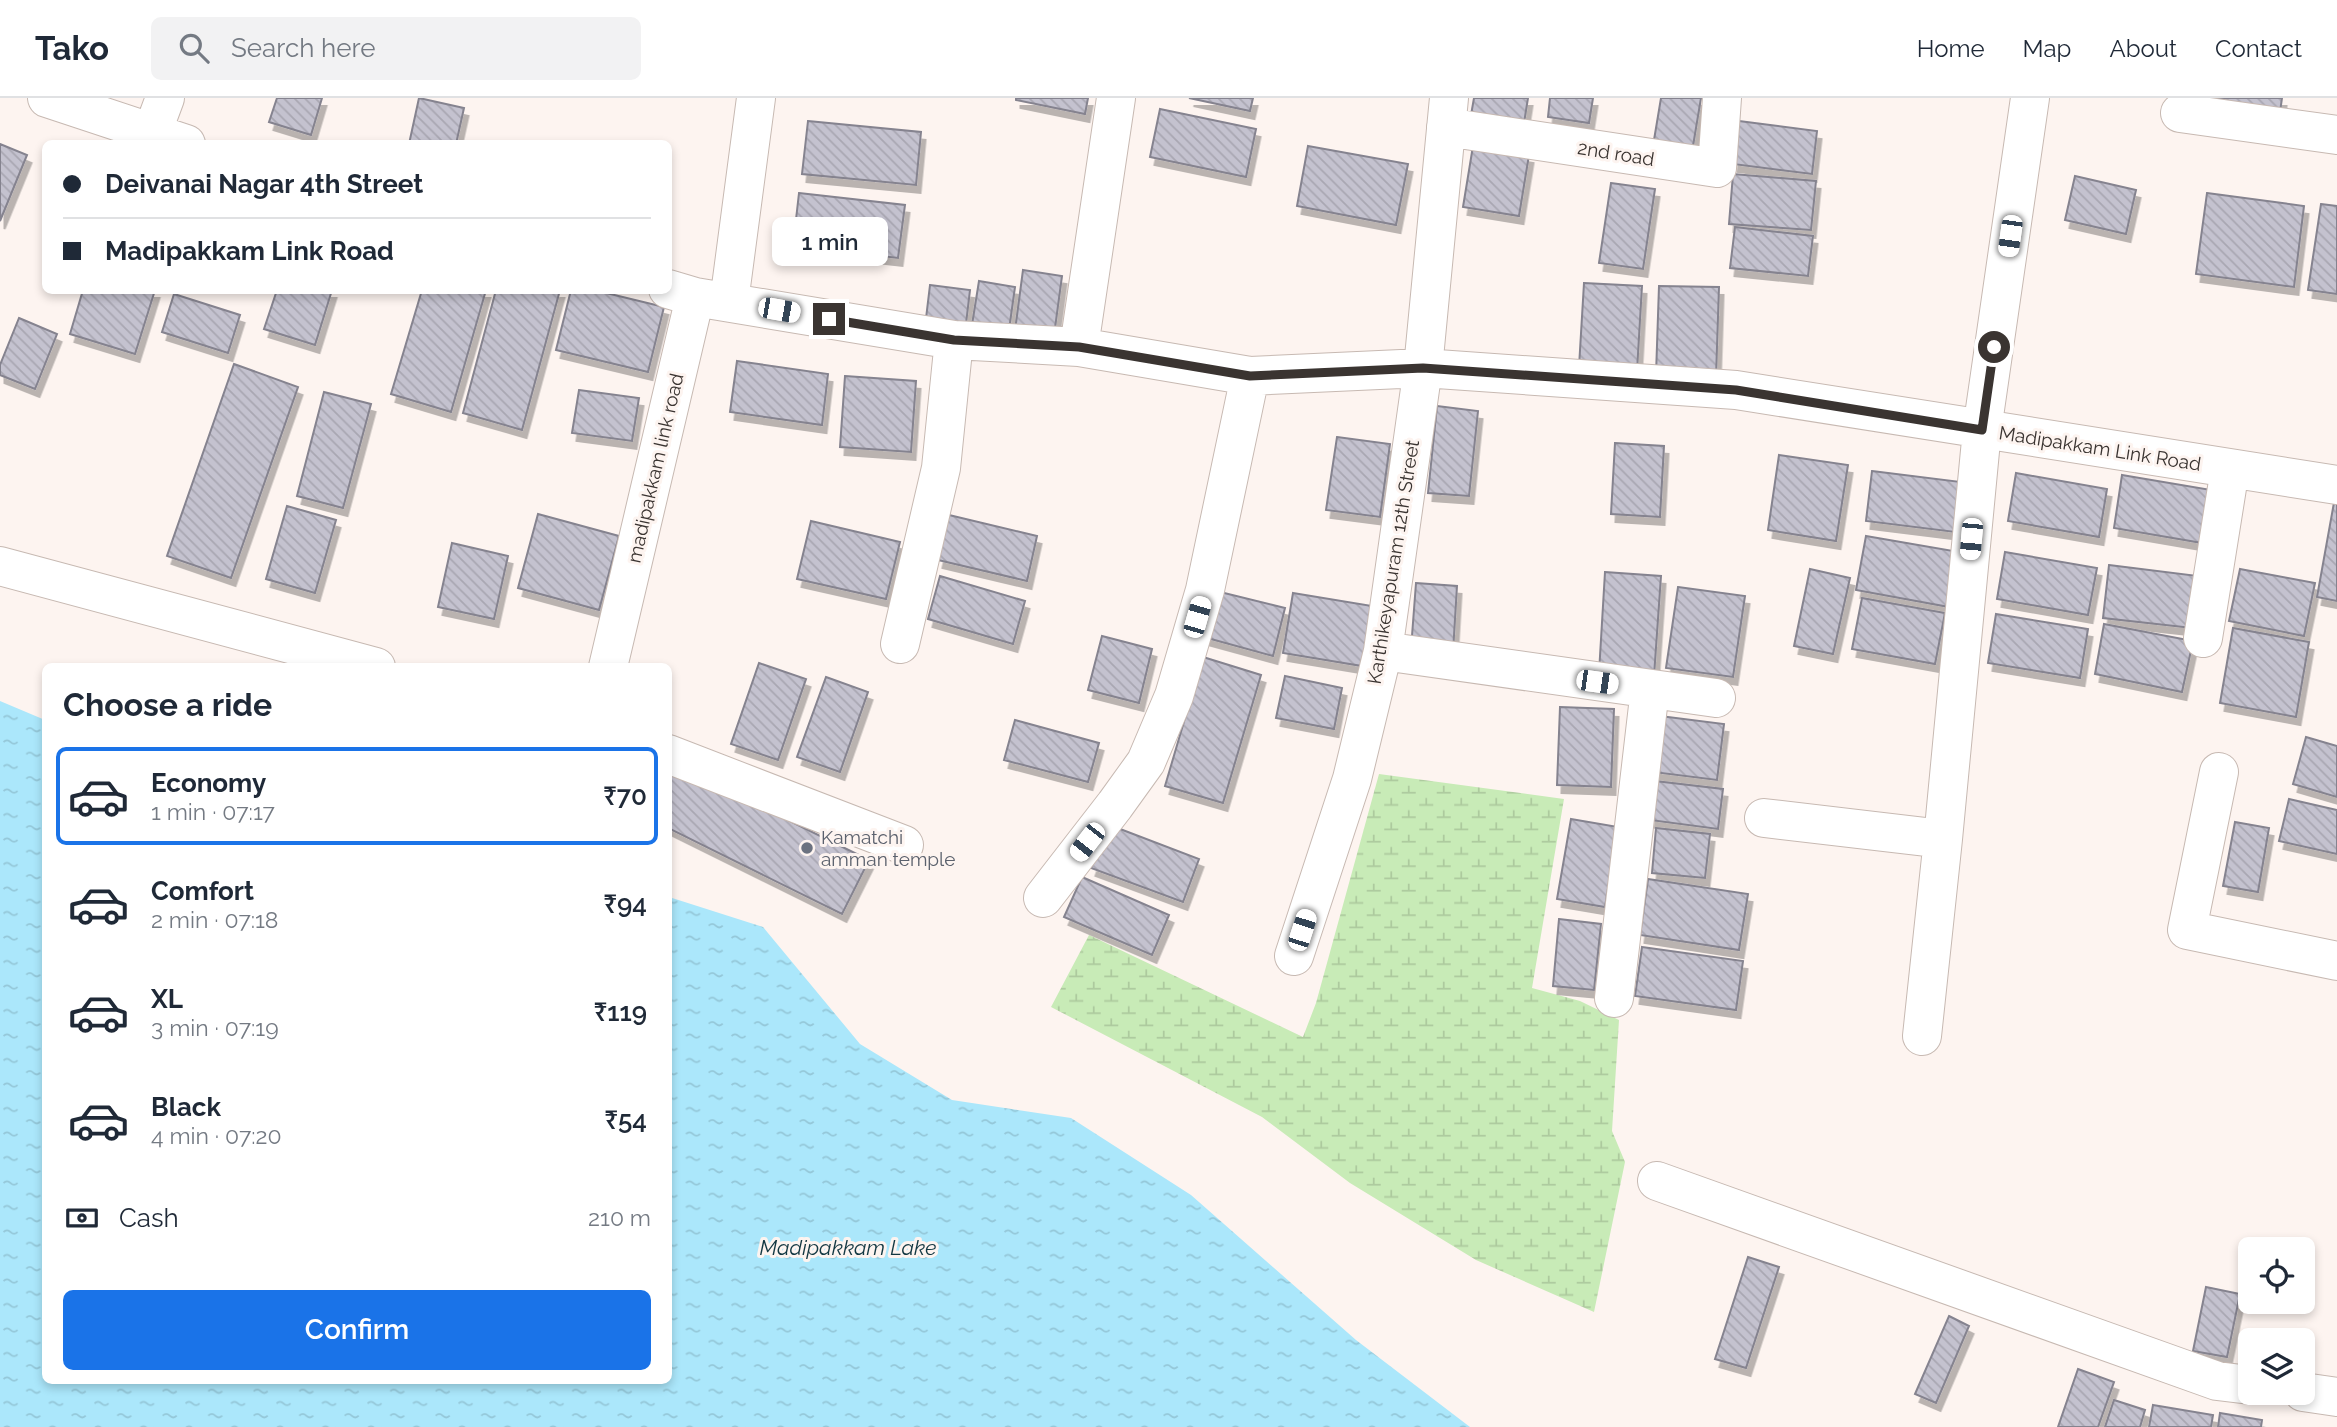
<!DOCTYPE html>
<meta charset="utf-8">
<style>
body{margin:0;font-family:Raleway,sans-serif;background:#f2f2f3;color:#1f2937;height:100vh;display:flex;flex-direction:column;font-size:26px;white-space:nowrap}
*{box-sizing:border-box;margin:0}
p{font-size:23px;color:#747a83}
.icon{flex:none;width:38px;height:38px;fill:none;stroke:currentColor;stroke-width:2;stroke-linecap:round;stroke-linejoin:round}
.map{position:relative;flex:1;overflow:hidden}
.sheet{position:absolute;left:42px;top:565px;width:630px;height:721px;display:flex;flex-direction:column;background:#fff;border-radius:10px;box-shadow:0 4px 10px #0003}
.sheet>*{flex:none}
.guide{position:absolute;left:42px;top:42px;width:630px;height:154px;border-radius:10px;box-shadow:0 4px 10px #0003;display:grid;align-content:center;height:154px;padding:0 21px;background:#fff}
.tools{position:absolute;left:2238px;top:1139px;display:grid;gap:14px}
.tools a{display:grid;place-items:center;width:77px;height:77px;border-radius:10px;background:#fff;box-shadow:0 4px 10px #0003;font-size:35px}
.end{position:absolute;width:32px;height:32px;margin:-16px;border:9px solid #3a3431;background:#fff;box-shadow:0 0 0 4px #fff}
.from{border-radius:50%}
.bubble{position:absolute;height:49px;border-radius:10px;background:#fff;box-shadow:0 4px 10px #0003;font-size:23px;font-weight:600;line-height:49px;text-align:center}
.car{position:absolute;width:21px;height:42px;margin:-21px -10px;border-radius:9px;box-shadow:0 0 5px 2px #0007;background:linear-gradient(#fff 24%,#345 0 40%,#fff 0 76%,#345 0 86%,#fff 0)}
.guide b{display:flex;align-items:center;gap:24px;height:66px;font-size:26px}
.guide b+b{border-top:2px solid #e0e1e3}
.guide i{width:18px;height:18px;background:#1f2937}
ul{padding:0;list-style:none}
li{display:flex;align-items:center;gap:21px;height:98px;margin:0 14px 10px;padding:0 7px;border:4px solid transparent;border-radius:10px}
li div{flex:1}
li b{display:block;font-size:26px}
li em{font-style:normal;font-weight:600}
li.on{border-color:#1a73e8}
li>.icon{width:63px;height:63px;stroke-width:1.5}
h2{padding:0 21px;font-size:32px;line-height:84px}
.pay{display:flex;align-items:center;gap:18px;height:77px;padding:0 21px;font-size:26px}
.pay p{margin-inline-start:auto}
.cta{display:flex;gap:14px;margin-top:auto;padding:14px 21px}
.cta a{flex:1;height:80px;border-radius:10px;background:#1a73e8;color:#fff;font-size:28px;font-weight:600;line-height:80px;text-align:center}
header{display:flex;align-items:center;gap:42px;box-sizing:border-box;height:98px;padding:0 35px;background:#fff;border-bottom:2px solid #e0e1e3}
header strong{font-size:33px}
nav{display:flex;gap:38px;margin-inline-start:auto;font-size:24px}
.search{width:490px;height:63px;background:#f2f2f3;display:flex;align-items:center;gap:18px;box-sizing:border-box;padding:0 24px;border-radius:10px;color:#747a83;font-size:26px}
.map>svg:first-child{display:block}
.wetland{fill:url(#wetland-marsh)}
.water{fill:url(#water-ripples)}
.building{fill:url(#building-back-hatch);stroke:#85838f;stroke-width:2;filter:url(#shadow)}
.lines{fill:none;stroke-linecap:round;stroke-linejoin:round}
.minor-casing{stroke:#c7b9b2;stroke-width:40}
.minor{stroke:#fff;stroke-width:38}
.route{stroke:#3a3431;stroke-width:9}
.worship-dot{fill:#6b7280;stroke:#fdf4f0;stroke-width:2.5}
.labels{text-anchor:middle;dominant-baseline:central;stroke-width:6;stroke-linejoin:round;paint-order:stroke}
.street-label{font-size:19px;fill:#3a3431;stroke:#fdf4f0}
.worship-label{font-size:19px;fill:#5b616d;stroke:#fdf4f0;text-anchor:start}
.water-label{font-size:21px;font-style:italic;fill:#123742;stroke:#fdf4f0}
</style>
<header>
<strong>Tako</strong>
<div class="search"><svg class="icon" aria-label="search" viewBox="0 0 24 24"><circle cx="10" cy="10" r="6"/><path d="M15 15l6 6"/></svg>Search here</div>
<nav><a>Home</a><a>Map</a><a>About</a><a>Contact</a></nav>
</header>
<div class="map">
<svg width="2337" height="1329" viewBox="0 0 2337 1329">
<defs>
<pattern id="wetland-marsh" width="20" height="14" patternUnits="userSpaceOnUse" patternTransform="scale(1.75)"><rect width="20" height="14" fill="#c8ebb7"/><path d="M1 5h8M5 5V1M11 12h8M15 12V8" fill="none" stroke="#adca9e"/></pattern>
<pattern id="water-ripples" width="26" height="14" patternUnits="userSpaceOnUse" patternTransform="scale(1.75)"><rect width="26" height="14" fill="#abe7fb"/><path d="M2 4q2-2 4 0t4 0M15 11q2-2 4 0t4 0" fill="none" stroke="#94c7d8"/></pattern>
<pattern id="building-back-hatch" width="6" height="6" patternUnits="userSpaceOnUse" patternTransform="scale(1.75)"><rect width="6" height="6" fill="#c4c2cf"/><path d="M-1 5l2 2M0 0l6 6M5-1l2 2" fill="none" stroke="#a9a7b2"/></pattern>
<filter id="shadow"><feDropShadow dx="4.5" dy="8" stdDeviation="0" flood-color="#0004"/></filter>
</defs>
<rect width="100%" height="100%" fill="#fdf4f0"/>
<path class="wetland" d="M1379,676L1564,701L1532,890L1580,903L1619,922L1612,1033L1625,1064L1594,1214L1476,1162L1350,1085L1262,1019L1051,909L1089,837L1303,939L1316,905Z"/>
<path class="water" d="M0,603L45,622L46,1283H668L669,799L763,829L860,946L952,1002L1071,1020L1191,1097L1356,1242L1470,1329H0Z"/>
<path class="building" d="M277,0H322L311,37L269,24Z
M419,0L464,10L456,46H409Z
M1016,0H1088L1085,16L1016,2Z
M1189,0H1253L1250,13Z
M1474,0H1528L1524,25L1471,17Z
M1550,0H1593L1589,25L1548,19Z
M1661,0H1701L1692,54L1653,48Z
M2207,0H2282L2280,14Z
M1160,11L1256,31L1246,79L1150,59Z
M808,23L921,34L916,87L802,76Z
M1739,23L1817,33L1812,76L1733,66Z
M0,46L27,57L0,123Z
M1308,48L1408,66L1396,127L1297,108Z
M1473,48L1529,57L1519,118L1463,109Z
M1733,76L1816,83L1811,132L1729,126Z
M2075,78L2136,92L2126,136L2065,122Z
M1611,85L1655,91L1643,171L1599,165Z
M799,95L905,107L898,160L793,148Z
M2207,95L2304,108L2294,189L2196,176Z
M2321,106L2337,108V196L2308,192Z
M1735,129L1813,138L1808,178L1730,170Z
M1023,172L1062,178L1053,245L1014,240Z
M979,183L1015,189L1008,239L971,233Z
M1584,185L1642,188L1637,273L1579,269Z
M930,187L970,192L965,234L925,229Z
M1659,188L1719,189L1716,279L1656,277Z
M83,192H155L135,256L70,236Z
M277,192H332L315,247L264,231Z
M422,192H486L451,314L391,296Z
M496,192H560L522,332L463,315Z
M571,192H594L664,209L648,274L556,252Z
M174,196L240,217L228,255L162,234Z
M19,220L57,236L35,291L0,277V267Z
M737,263L828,276L822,327L730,314Z
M234,266L298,289L231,480L167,458Z
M845,278L916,283L911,354L840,349Z
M579,292L639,300L632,343L572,335Z
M324,294L371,306L343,410L297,398Z
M1437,308L1478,313L1469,398L1428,395Z
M1337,339L1390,346L1380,419L1326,412Z
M1615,345L1664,348L1660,419L1611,416Z
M1779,357L1848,367L1836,443L1768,432Z
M1872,373L1961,384L1955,434L1866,423Z
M2016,375L2107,391L2099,439L2008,423Z
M2122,377L2217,393L2208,446L2114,430Z
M2335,399H2337V503L2317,499Z
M287,408L336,422L315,495L266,481Z
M538,416L619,438L599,512L518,490Z
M949,417L1037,438L1027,483L938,462Z
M811,423L900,444L886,501L797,481Z
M1866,438L1959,454L1949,509L1856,492Z
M452,445L508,458L494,521L438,509Z
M2005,454L2097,470L2088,517L1997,501Z
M2109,467L2198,478L2192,530L2103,520Z
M1810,471L1850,480L1833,556L1794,548Z
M2240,471L2315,485L2304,538L2229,523Z
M1605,474L1661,478L1654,578L1599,575Z
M940,478L1025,503L1013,546L928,521Z
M1416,485L1457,488L1453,554L1411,551Z
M1678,489L1745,498L1733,579L1666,570Z
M1212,492L1285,510L1273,558L1200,538Z
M1293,495L1372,508L1362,568L1283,555Z
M1862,500L1945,515L1935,566L1852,551Z
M1996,516L2088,531L2080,580L1988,565Z
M2104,526L2193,543L2182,594L2095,576Z
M2233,530L2309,544L2296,619L2220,605Z
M1102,538L1152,551L1139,605L1088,592Z
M1203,559L1261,577L1223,705L1165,688Z
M759,565L806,581L778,662L731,646Z
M1285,578L1342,590L1334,631L1276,620Z
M826,579L868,594L840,674L797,659Z
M1560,609L1614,611L1611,689L1557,687Z
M1660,618L1724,626L1717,682L1653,674Z
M1015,622L1099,645L1088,684L1004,662Z
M2306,639L2337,648V699L2293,686Z
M668,663L869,762L842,816L668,730Z
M1655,683L1723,691L1718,731L1650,722Z
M2289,701L2337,712V756L2279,743Z
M1571,721L1618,729L1605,809L1557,801Z
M2235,724L2269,730L2258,794L2223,788Z
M1107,726L1199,761L1183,804L1091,770Z
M1656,730L1710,736L1705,780L1652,775Z
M1082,779L1169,817L1152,857L1064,819Z
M1648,781L1748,796L1739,852L1640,837Z
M1559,821L1601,826L1594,892L1553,888Z
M1642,849L1743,863L1736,912L1635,898Z
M1748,1159L1779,1169L1746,1270L1715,1261Z
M2206,1189L2240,1196L2227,1259L2193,1253Z
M1949,1218L1969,1228L1936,1305L1915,1296Z
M2078,1271L2114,1284L2098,1329H2058Z
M2114,1302L2145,1312L2140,1329H2105Z
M2153,1307L2213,1317L2211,1329H2149Z
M2220,1315L2262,1322L2261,1329H2218Z"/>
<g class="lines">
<defs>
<path id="minor" d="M47,0L186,46
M2180,15L2337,37
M1446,29L1717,70L1722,0
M152,35L165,0
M668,191L695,199L954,242L1079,249L1250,278L1423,270L1736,292L2337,387
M729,204L756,0
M1079,249L1116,0
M0,468L376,569
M2203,540L2230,371
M900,546L941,370L954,242
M1383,553L1716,600
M608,569L695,199
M668,656L904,747
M2219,674L2187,832L2337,863
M1764,720L1943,741L1922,938
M1943,741L1982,332L2030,0
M1043,800L1115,707L1146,664L1174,598L1205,492L1250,278
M1294,858L1352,681L1383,553L1423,270L1449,0
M1614,900L1650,591
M1657,1083L2217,1283L2250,1287
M2303,1294L2337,1299"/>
</defs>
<use href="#minor" class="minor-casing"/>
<use href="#minor" class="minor"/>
</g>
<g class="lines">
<path class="route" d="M829,221L954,242L1079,249L1250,278L1423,270L1736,292L1982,332L1994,249"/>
</g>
<circle class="worship-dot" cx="807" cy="750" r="7"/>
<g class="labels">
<g class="street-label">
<text transform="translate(1616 55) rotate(9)">2nd road</text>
<text transform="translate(2100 350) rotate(9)">Madipakkam Link Road</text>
<text transform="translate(655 370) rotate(-77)">madipakkam link road</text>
<text transform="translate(1393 464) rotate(-81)">Karthikeyapuram 12th Street</text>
</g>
<g class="worship-label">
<text x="821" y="739">Kamatchi<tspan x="821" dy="22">amman temple</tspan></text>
</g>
<g class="water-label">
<text x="848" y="1149">Madipakkam Lake</text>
</g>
</g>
</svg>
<div class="tools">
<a><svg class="icon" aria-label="locate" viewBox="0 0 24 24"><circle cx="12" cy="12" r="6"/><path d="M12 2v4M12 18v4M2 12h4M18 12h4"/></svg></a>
<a><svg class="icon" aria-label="layers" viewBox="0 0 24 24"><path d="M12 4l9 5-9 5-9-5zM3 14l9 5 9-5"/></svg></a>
</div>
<i class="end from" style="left:1994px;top:249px"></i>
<i class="end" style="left:829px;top:221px"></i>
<div class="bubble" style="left:772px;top:119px;width:116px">1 min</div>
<i class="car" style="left:2010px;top:138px;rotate:188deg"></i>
<i class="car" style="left:779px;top:212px;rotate:100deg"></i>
<i class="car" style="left:1971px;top:441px;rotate:185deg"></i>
<i class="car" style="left:1197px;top:519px;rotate:16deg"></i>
<i class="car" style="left:1597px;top:584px;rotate:98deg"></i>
<i class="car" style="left:1087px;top:744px;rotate:218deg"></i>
<i class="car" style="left:1302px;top:832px;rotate:18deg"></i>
<div class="guide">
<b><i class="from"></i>Deivanai Nagar 4th Street</b>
<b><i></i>Madipakkam Link Road</b>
</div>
<section class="sheet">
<h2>Choose a ride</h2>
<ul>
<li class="on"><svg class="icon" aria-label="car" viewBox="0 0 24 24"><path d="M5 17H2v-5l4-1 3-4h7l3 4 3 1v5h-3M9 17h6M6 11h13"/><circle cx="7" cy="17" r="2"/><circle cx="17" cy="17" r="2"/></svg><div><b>Economy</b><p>1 min · 07:17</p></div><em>₹70</em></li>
<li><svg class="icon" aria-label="car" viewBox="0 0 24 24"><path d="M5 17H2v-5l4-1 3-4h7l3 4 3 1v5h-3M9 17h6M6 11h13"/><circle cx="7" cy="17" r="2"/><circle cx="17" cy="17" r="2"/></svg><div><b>Comfort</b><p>2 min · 07:18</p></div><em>₹94</em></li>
<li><svg class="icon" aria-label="car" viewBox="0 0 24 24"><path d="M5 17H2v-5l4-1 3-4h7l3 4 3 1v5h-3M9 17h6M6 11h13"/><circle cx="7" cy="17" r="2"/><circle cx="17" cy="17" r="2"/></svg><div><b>XL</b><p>3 min · 07:19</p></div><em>₹119</em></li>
<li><svg class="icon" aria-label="car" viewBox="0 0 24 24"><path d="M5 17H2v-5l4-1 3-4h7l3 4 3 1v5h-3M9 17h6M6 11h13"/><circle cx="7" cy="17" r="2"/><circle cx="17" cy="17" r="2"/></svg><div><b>Black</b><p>4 min · 07:20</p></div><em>₹54</em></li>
</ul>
<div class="pay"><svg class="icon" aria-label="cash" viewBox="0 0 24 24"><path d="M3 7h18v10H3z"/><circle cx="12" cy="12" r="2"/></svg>Cash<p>210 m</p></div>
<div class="cta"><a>Confirm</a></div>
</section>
</div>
